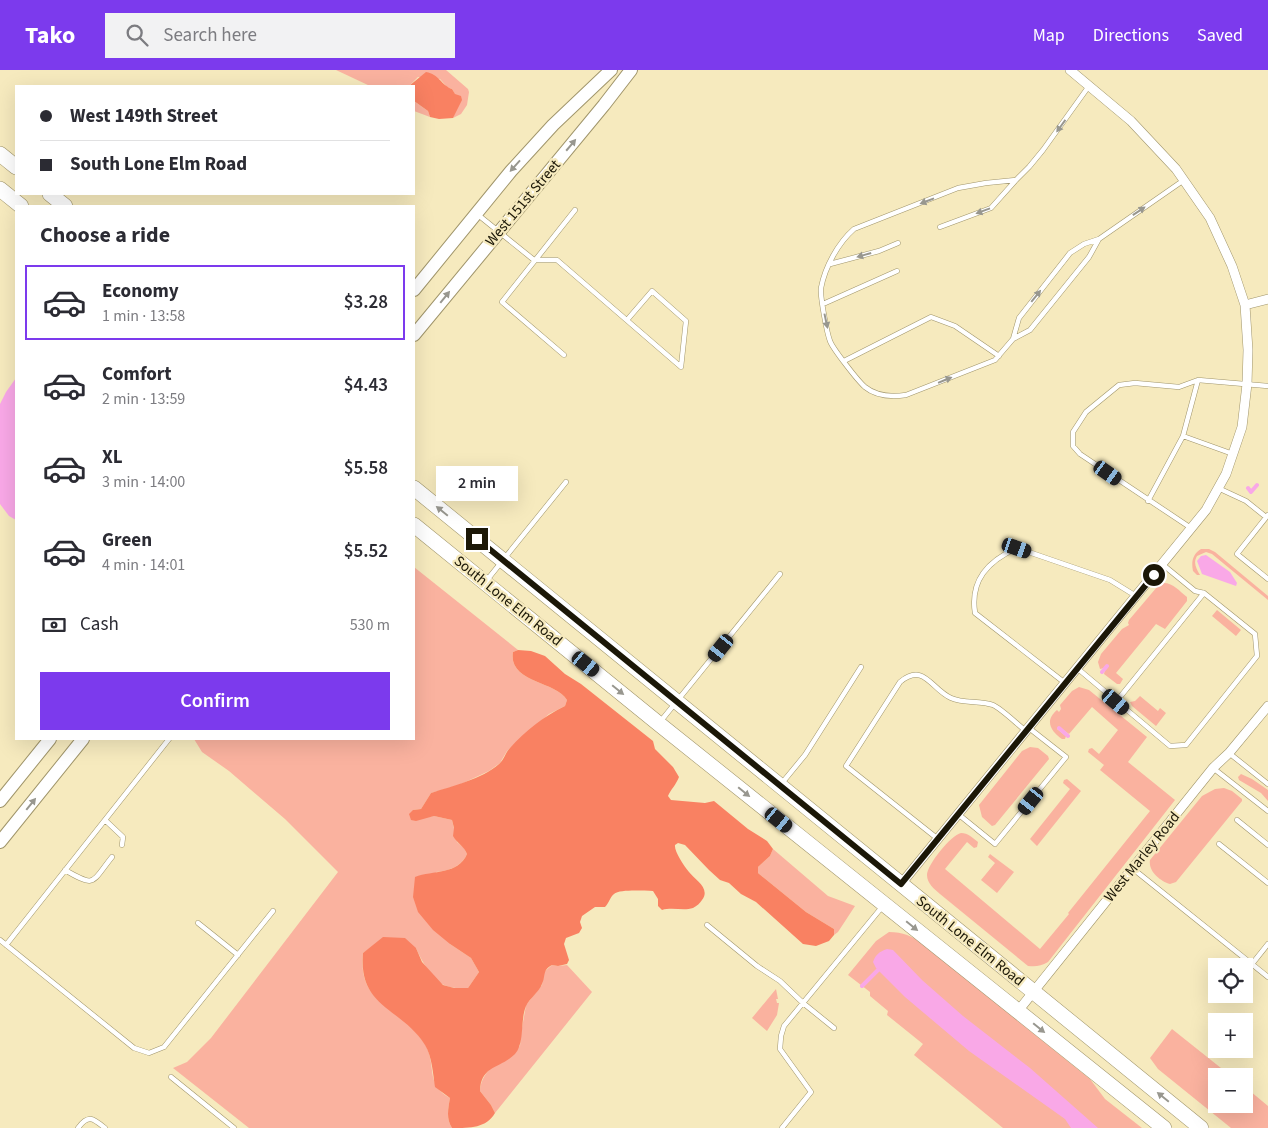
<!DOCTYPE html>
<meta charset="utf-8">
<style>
body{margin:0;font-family:"Source Sans 3",sans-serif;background:#f2f2f3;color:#2b2b33;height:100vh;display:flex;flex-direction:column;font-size:19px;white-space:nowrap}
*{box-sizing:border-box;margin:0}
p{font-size:16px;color:#7c7c81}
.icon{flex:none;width:28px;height:28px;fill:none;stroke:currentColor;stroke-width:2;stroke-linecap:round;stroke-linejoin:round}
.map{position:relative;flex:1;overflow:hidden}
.details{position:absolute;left:15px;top:135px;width:400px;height:535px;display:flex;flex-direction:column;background:#fff;border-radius:0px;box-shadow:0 5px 20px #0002}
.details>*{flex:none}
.top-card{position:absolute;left:15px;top:15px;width:400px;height:110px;border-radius:0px;box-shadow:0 5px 20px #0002;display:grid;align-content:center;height:110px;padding:0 25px;background:#fff}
.tools{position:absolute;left:1208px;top:888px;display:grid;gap:10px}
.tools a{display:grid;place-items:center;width:45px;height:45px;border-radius:0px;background:#fff;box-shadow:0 5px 20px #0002;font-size:25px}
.end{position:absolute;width:22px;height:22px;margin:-11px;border:6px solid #1b1707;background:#fff;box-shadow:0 0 0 2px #fff}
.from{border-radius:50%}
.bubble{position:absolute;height:35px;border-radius:0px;background:#fff;box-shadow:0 5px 20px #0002;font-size:16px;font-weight:600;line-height:35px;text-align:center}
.car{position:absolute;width:15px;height:30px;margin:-15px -8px;border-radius:6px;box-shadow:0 0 4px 1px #0007;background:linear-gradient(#222 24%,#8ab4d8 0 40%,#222 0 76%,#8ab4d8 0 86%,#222 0)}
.top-card b{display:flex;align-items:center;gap:18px;height:48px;font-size:19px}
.top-card b+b{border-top:1px solid #e1e1e2}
.top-card i{width:12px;height:12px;background:#2b2b33}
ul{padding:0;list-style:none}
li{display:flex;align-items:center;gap:15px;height:75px;margin:0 10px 8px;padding:0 15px;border:2px solid transparent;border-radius:0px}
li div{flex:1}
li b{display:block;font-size:19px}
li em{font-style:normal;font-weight:600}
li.selected{border-color:#7c3aed}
li>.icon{width:45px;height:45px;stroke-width:1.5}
h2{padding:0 25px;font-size:22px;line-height:60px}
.pay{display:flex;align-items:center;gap:12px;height:55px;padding:0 25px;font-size:19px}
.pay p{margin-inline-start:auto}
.action{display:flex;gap:10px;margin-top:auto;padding:10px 25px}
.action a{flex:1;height:58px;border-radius:0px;background:#7c3aed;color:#fff;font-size:20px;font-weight:600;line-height:58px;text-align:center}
header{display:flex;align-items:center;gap:30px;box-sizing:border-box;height:70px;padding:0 25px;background:#7c3aed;color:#fff}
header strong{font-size:24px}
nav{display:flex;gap:28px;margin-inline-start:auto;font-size:18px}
.search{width:350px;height:45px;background:#f2f2f3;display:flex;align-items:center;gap:12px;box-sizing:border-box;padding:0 18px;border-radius:0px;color:#7c7c81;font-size:19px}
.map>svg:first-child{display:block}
.green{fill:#fab29f}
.forest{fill:#f98162}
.water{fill:#f9a8e7}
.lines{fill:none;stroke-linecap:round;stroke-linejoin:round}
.stream{stroke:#f9a8e7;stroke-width:4}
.lane-casing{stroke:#a0956b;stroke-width:5.5}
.street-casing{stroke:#a0956b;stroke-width:10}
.secondary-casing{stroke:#a0956b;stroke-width:14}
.primary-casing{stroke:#a0956b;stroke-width:16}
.lane{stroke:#fff;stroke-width:4.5}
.street{stroke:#fff;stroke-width:9}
.secondary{stroke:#fff;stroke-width:12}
.primary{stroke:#fff;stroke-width:15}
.oneway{fill:#98978f}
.route{stroke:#1b1707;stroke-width:6}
.labels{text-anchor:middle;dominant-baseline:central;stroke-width:4.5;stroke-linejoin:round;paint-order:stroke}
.street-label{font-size:15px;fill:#1b1707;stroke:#f6eabe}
</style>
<header>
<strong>Tako</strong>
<div class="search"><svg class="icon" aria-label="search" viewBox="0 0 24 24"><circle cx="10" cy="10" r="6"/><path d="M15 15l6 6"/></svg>Search here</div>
<nav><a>Map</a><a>Directions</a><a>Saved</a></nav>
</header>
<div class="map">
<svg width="1268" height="1058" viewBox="0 0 1268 1058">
<rect width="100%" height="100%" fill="#f6eabe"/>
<path class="green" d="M336,0H446L468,19L469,22L467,35L461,44L453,48C457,34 460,34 452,19L447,17L440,9L418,7L409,16H370Z
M414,31L428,41L430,47L414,41Z
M1201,479H1209L1215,482L1268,526V530L1212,484L1206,482L1197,486C1193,493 1196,498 1200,505H1197L1193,501C1191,491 1193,484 1201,479Z
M414,497L518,580L513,582C508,613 556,611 567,630L565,636L549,644L507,681L500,693L489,701L459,715L431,723L421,739L413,740L427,747L434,746L452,750L457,772L464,778L467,784C462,796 449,801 436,802L450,874L471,888L479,902L468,918C460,918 452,919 444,915C432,909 421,890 416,878L372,877L363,883C358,934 393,932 418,965C421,969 425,973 427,978C436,999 426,1015 450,1028C448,1039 446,1049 452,1058H249L173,998L187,992L211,968L338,802L285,749L229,701L202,682L194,669H414Z
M1162,513C1173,512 1179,521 1187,527V531L1165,559L1156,554L1116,603L1123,609L1120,614H1117L1104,604L1105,600L1104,598L1100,599L1098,592L1101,584L1122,559L1129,555L1128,553L1129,550L1157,517Z
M1217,540L1241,560L1236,566L1212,546Z
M1079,617L1089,620L1147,667L1128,692L1175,730L1048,892C1041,896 1036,897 1028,896L940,824C934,819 927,813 927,805C927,795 951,765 961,763C968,763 973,768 978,772L977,777L974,778L967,772L945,799L1040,879L1069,844L1068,843L1150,741L1100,700L1104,695L1088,682L1089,679L1092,678L1099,684L1118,660L1092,637L1069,664L1059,657L1057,659L1066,666L1065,669H1062C1051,661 1044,651 1057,640L1059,642L1061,639L1060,635L1072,621Z
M1140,626L1158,641L1160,638L1166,643L1156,656L1132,636L1130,632L1135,631Z
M1030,677L1038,678L1048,686L1049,689L995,755L992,756L982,747L979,735L1022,681Z
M1241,704L1252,709L1268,720V731L1261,723L1239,710L1238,707Z
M1067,709L1081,721L1037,776L1030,769L1070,719L1063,713L1064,710Z
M1224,718L1232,721L1242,729V731L1176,812L1170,814C1160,811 1148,801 1150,790L1202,726L1215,719Z
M773,779L828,826L855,836L838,862L834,865V859L806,842L758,803V797L770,786Z
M990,784L1014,802L997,823L981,810L995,793L988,787Z
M889,862C903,862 912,866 923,874L1090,1009L1105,1029L1142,1058H1003L914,985L923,974L887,945L888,941L870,926V922L848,905L876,871Z
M552,895L558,896L567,895L592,922L495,1043L491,1035L480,1021C481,999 504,988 520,976L521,964L526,935L542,915L544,902Z
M776,919L778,929H776L777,933H779L777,945L767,961L752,948Z
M1172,959L1231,1006H1216V1034H1244V1016L1268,1036V1058H1231L1158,999L1150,988Z"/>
<path class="forest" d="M426,2C439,4 441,15 452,19L455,24L461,26L462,30L453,48L439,49L430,47L428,41L414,31V16H409Z
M518,580L531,581L545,586L565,604L581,614L653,671L655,679L673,697L679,707C676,715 671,719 668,726L671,730L705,733L714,731L748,759L767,771L773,779L770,786L758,797V803L806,842L834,859V865L829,871L816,876L803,874L756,832L741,824L729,813L720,810L709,800L685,775L678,773L675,775C674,781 684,796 689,802C695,810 711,818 702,830C700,833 697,836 693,838C684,841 672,837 662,840L658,836V829L653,821C644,821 620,819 614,824C610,827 609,833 605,837H595L582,846L580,852L582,858L579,863L566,868L564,874L569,890L567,894L558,896L552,895C542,900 546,906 542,914C539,922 530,928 526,936C520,950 525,973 515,984C500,999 481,995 480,1021L491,1035L495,1043C486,1058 471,1058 452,1058C446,1049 448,1039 450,1028L435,1017C433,1004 432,986 425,975C401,937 358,938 363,883L383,867L405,868L416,878L422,892L443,915L454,918H468L479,902L471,888L450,874L433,860L418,842L413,827L415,807C433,800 458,805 467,784C464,776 457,773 453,766L454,758L452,750L434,746L416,751L411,750L409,744L413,740L421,739L431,723C452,716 482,709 499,694C504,690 505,683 510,678C525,661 544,646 565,636L567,630C556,611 508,613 513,582Z"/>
<path class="water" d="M16,308V450L9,446L0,434V334L6,322Z
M1206,485L1230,502L1237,513L1236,516L1202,504L1197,491L1201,486Z
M887,879L893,880L922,910L963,946L1030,998L1098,1058H1071L1065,1049L969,981L905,927L876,898L873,892C876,884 879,882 887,879Z"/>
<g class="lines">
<path class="stream" d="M1248,418L1251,422L1257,415
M1102,602L1107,596
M1059,658L1068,666
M862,916L878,900"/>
<defs>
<path id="lane" d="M1089,16L1043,80L1029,97L1016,110L986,113L958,118L854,159C838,173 825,197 821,218C820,227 827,263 830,271C833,279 858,311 865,317C876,326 892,327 906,325L995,290L1013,269L1019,248L1070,183L1084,174L1099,169L1184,110
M477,144L534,190H557L681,297L686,251L652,221L627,250
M940,157L991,138L1016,110
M830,194L879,181L898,173
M823,234L897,201
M1013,269L1030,260L1089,187L1099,169
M564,285L502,232L575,140
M844,291L931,247L955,256L999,286
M1183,366L1233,384
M1218,418L1246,431L1266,447
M1148,431L1183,366L1198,310
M1268,445L1237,484L1268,509
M1191,458L1080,384L1073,376V362L1086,342L1119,315L1135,313L1179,317L1198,310L1268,316
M487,510L566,412
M1077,598L1170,676L1186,675L1257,586L1255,564L1204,523L1195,521L1162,494
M1065,613L975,543C970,510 988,491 1017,478L1110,510L1136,526
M1116,632L1204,523
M660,652L780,504
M1229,683L1268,714
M1213,698L1268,741
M782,713L805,685L861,597
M958,744L995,774L1066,687L1029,658
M105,750L123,767L122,775
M1237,750L1268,775
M938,769L846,696L900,612C924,592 931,619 951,628C964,634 980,630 993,635C1002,639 1018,655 1026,661
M1219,774L1268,813
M1132,798L1268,907
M65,800C96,818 91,813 112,787
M198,853L238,885
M707,855L757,896L780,911L803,933L834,958
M0,870L134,978L149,983L164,977L273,841
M6,875L169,669
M1252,894L1268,874
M171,1007L234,1058
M78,1058C88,1044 93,1048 105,1058
M782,1058L811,1022L780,979L781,966L784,956L882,837"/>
<path id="street" d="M1245,235L1268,229
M901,814L1206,440L1226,404L1242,357L1247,314L1248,280L1245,235L1232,196L1210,148L1176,99L1131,51L1070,0
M1018,941L1213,698L1229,683L1268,636"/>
<path id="secondary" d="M414,220L511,101L553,55L611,0
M414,265L604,35L631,0
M0,731L50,669
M0,772L83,669"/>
<path id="primary" d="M0,84L16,97
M0,119L21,136
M50,124L65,136
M414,418L1201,1058
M414,455L659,654L1164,1058"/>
</defs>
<use href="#lane" class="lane-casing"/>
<use href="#street" class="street-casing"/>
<use href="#secondary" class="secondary-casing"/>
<use href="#primary" class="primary-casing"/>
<use href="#lane" class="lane"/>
<use href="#street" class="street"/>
<use href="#secondary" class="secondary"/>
<use href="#primary" class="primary"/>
</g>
<defs><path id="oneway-solid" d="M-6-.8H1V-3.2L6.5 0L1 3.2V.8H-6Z" transform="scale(1.25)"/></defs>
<g class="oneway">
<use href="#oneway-solid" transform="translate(1061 56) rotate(126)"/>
<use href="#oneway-solid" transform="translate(571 75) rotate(-50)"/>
<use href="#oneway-solid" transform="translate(515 96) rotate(132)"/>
<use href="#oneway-solid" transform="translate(927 131) rotate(159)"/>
<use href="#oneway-solid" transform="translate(983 141) rotate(160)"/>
<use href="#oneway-solid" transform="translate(1139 141) rotate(-34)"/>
<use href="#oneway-solid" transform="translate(864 185) rotate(164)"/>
<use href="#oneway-solid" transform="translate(1036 226) rotate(-51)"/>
<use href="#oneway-solid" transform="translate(445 227) rotate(-51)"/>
<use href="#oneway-solid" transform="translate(826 251) rotate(78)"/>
<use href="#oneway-solid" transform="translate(945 310) rotate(-22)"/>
<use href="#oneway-solid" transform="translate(442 441) rotate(-141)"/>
<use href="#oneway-solid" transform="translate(618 620) rotate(39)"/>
<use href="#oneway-solid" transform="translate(744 722) rotate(39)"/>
<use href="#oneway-solid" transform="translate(31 734) rotate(-51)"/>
<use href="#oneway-solid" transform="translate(912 856) rotate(39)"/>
<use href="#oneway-solid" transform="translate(1039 958) rotate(39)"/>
<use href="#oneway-solid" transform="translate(1163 1027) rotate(-141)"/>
</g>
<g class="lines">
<path class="route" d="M477,469L901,814L1154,505"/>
</g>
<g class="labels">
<g class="street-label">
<text transform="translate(523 133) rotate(-50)">West 151st Street</text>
<text transform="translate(508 531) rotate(39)">South Lone Elm Road</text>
<text transform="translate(1142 787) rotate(-51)">West Marley Road</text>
<text transform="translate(970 871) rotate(39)">South Lone Elm Road</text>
</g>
</g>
</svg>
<div class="tools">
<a><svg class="icon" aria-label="locate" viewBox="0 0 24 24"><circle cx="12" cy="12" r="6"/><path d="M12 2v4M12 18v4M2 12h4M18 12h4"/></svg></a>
<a>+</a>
<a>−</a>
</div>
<i class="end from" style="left:1154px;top:505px"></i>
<i class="end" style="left:477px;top:469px"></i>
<div class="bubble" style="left:436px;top:396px;width:82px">2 min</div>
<i class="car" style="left:1108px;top:403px;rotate:125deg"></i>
<i class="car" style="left:1017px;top:478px;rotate:109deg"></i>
<i class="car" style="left:721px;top:578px;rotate:219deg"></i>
<i class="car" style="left:586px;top:594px;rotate:129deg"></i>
<i class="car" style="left:1116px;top:632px;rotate:130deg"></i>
<i class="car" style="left:1031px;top:731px;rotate:219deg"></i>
<i class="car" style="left:779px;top:750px;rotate:129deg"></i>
<div class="top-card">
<b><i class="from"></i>West 149th Street</b>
<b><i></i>South Lone Elm Road</b>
</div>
<section class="details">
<h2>Choose a ride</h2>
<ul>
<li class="selected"><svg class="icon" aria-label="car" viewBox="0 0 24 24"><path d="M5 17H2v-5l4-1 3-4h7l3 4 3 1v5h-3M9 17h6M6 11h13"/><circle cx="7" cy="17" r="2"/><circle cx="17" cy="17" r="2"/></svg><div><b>Economy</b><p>1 min · 13:58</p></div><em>$3.28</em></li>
<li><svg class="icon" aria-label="car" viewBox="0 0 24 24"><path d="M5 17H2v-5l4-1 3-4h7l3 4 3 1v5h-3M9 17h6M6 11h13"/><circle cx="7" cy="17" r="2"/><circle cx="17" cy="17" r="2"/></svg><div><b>Comfort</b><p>2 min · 13:59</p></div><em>$4.43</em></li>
<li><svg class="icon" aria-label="car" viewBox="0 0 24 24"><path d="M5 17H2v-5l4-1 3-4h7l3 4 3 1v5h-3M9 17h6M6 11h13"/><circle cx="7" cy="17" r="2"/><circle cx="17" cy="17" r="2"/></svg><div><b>XL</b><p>3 min · 14:00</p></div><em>$5.58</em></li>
<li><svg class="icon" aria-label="car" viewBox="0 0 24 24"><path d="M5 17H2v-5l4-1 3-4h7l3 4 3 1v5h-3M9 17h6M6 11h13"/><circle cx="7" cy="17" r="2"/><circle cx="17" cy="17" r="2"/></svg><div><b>Green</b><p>4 min · 14:01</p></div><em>$5.52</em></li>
</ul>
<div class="pay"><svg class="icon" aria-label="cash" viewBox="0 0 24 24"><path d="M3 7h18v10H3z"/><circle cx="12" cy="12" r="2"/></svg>Cash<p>530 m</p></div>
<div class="action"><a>Confirm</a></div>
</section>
</div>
